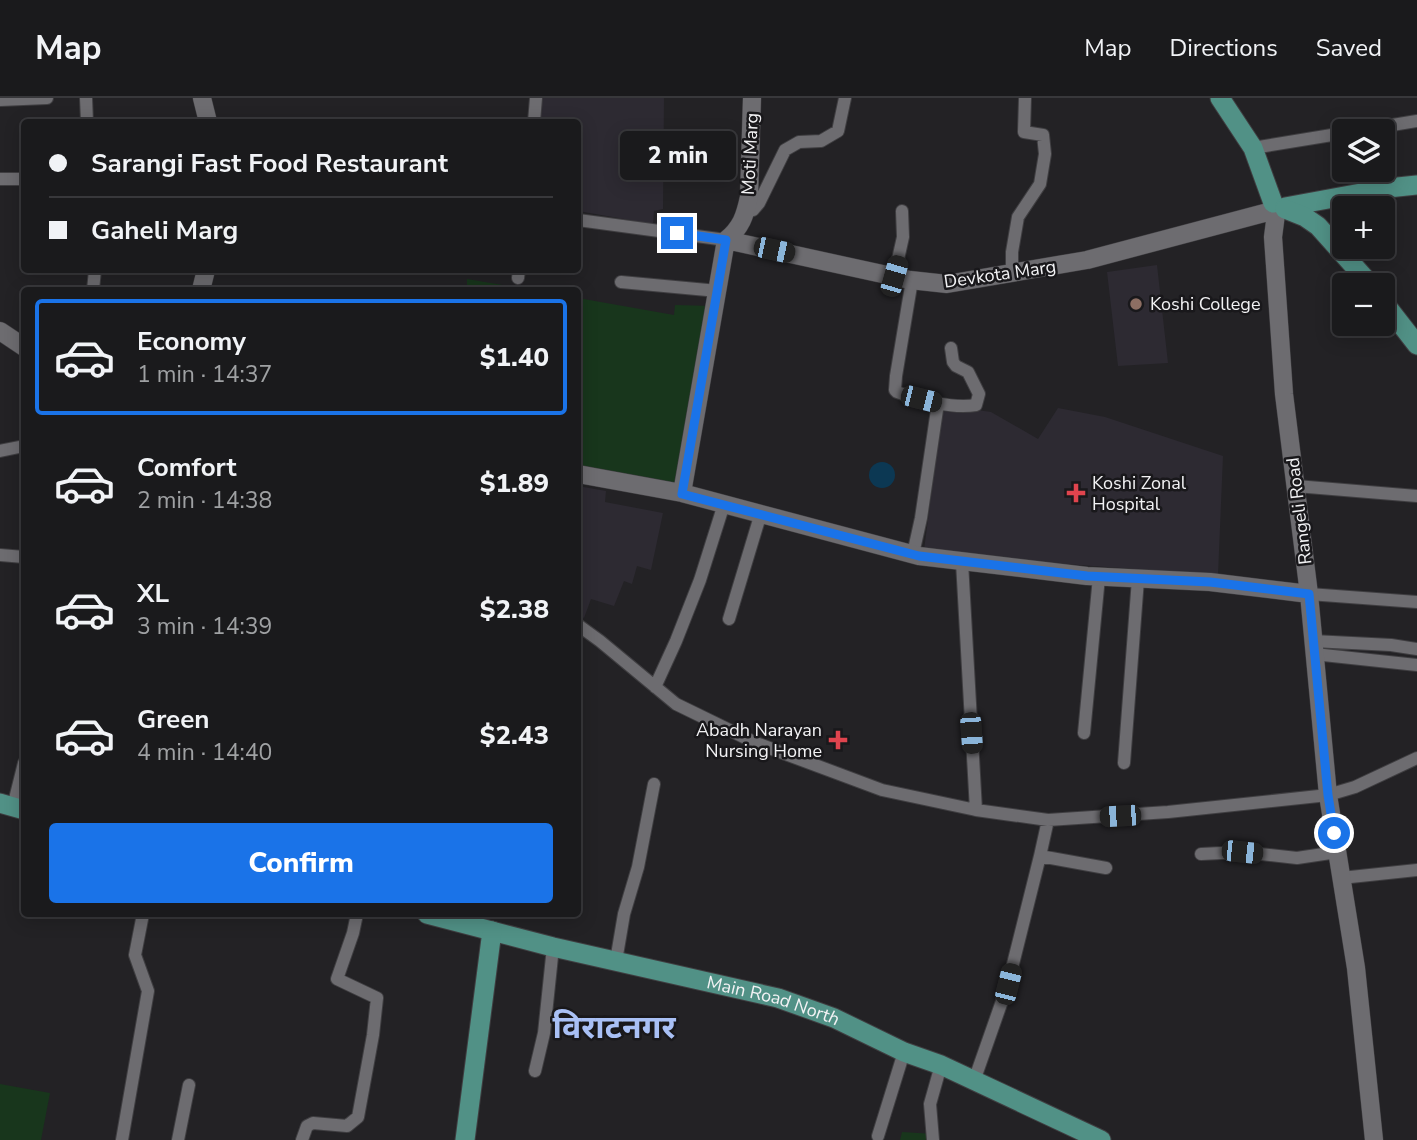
<!DOCTYPE html>
<meta charset="utf-8">
<style>
body{margin:0;font-family:"Nunito Sans","Noto Sans Devanagari",sans-serif;background:#272729;color:#f1f3f6;height:100vh;display:flex;flex-direction:column;font-size:26px;white-space:nowrap}
*{box-sizing:border-box;margin:0}
p{font-size:23px;color:#9fa1a3}
.icon{flex:none;width:38px;height:38px;fill:none;stroke:currentColor;stroke-width:2;stroke-linecap:round;stroke-linejoin:round}
.map{position:relative;flex:1;overflow:hidden}
.sheet{position:absolute;left:21px;top:189px;width:560px;height:630px;display:flex;flex-direction:column;background:#1a1a1c;border-radius:7px;box-shadow:0 4px 18px #0003,0 0 0 2px #38383b}
.sheet>*{flex:none}
.banner{position:absolute;left:21px;top:21px;width:560px;height:154px;border-radius:7px;box-shadow:0 4px 18px #0003,0 0 0 2px #38383b;display:grid;align-content:center;height:154px;padding:0 28px;background:#1a1a1c}
.tools{position:absolute;left:1332px;top:21px;display:grid;gap:14px}
.tools a{display:grid;place-items:center;width:63px;height:63px;border-radius:7px;background:#1a1a1c;box-shadow:0 4px 18px #0003,0 0 0 2px #38383b;font-size:35px}
.end{position:absolute;width:32px;height:32px;margin:-16px;border:9px solid #1a73e8;background:#fff;box-shadow:0 0 0 4px #fff}
.from{border-radius:50%}
.bubble{position:absolute;height:49px;border-radius:7px;background:#1a1a1c;box-shadow:0 4px 18px #0003,0 0 0 2px #38383b;font-size:23px;font-weight:800;line-height:49px;text-align:center}
.car{position:absolute;width:21px;height:42px;margin:-21px -10px;border-radius:9px;box-shadow:0 0 5px 2px #0007;background:linear-gradient(#222 24%,#8ab4d8 0 40%,#222 0 76%,#8ab4d8 0 86%,#222 0)}
.banner b{display:flex;align-items:center;gap:24px;height:66px;font-size:26px}
.banner b+b{border-top:2px solid #38383b}
.banner i{width:18px;height:18px;background:#f1f3f6}
ul{padding:12px 0 0;list-style:none}
li{display:flex;align-items:center;gap:21px;height:116px;margin:0 14px 10px;padding:0 14px;border:4px solid transparent;border-radius:7px}
li div{flex:1}
li b{display:block;font-size:26px}
li em{font-style:normal;font-weight:800}
li.selected{border-color:#1a73e8}
li>.icon{width:63px;height:63px;stroke-width:1.5}
.primary-button{display:flex;gap:14px;margin-top:auto;padding:14px 28px}
.primary-button a{flex:1;height:80px;border-radius:7px;background:#1a73e8;color:#fff;font-size:28px;font-weight:800;line-height:80px;text-align:center}
header{display:flex;align-items:center;gap:42px;box-sizing:border-box;height:98px;padding:0 35px;background:#1a1a1c;border-bottom:2px solid #38383b}
header strong{font-size:33px}
nav{display:flex;gap:38px;margin-inline-start:auto;font-size:24px}
.map>svg:first-child{display:block}
.built{fill:#2d2a32}
.green{fill:#18361c}
.water{fill:#0c3853}
.lines{fill:none;stroke-linecap:round;stroke-linejoin:round}
.street-casing{stroke:#3f3e41;stroke-width:14}
.secondary-casing{stroke:#3f3e41;stroke-width:19}
.primary-casing{stroke:#3f3e41;stroke-width:21}
.street{stroke:#6d6c70;stroke-width:12}
.secondary{stroke:#6d6c70;stroke-width:18}
.primary{stroke:#519186;stroke-width:19}
.route{stroke:#1a73e8;stroke-width:9}
.education-dot{fill:#8d6e63;stroke:#19181b;stroke-width:2.5}
.health-dot{fill:#e0444e;stroke:#19181b;stroke-width:2.5}
.labels{text-anchor:middle;dominant-baseline:central;stroke-width:5;stroke-linejoin:round;paint-order:stroke}
.street-label{font-size:18px;fill:#f2f2f4;stroke:#19181b}
.poi-label{font-size:18px;fill:#f2f2f4;stroke:#19181b;text-anchor:start}
.town-label{font-size:32px;font-weight:bold;fill:#a9c0f5;stroke:#19181b}
</style>
<header>
<strong>Map</strong>
<nav><a>Map</a><a>Directions</a><a>Saved</a></nav>
</header>
<div class="map">
<svg width="1417" height="1042" viewBox="0 0 1417 1042">
<rect width="100%" height="100%" fill="#232225"/>
<path class="built" d="M541,0H664L663,111L654,113L653,126L578,113V24H540Z
M1157,167L1168,265L1118,268L1107,174Z
M943,307L991,314L1038,341L1058,310L1105,319L1223,358L1218,477L997,461L924,452Z
M578,388L606,393L605,404L663,415L651,472L637,468L632,486L624,483L614,508L591,501L584,520L578,517Z"/>
<path class="green" d="M467,181L533,192H467Z
M578,200L674,217L675,207L713,208L679,387L578,371Z
M0,986L50,995L41,1042H0Z
M902,1034L934,1036V1042H900Z"/>
<path class="water" d="M869 377a13 13 0 1 1 26 0a13 13 0 1 1-26 0Z"/>
<g class="lines">
<defs>
<path id="street" d="M86,0L87,24
M0,2L47,0
M534,24L536,0
M1356,33L1417,23
M1253,50L1344,35
M0,81H24
M746,114L753,112L759,105L785,52L799,44L821,43L838,33L845,0
M578,122L726,142
M1012,175V154L1018,119L1040,86L1045,56L1043,37L1024,34L1025,0
M894,179L903,139L902,113
M518,180L519,172
M910,182L911,188L896,278L895,292L897,294C918,302 953,311 976,307L979,296L968,274L956,268L953,264L951,250
M621,184L718,193
M93,192L95,172
M0,353L24,348
M1296,388L1417,398
M913,456L921,420L938,305
M0,457L24,459
M962,464L976,712
M1309,496L1417,504
M729,521L761,415
M578,527L600,543L676,606L756,645L882,692L976,712L1048,722L1168,714L1328,697L1355,689L1417,660
M1313,543L1391,547L1417,551
M1314,556L1417,567
M655,589L676,543L700,482L724,406
M1084,635L1099,479
M1124,665L1138,481
M13,709L24,665
M1201,756L1242,754L1297,760L1337,754
M1040,758L1048,722
M1341,780L1417,772
M616,863L624,816L638,769L654,686
M535,973L544,935L553,849
M974,983L1008,886L1040,758L1106,770
M878,1038L904,954
M122,1042L148,893L135,857L143,816
M178,1042L189,987
M302,1042L307,1028L313,1025L347,1028L358,1019L373,937L377,900L337,881L353,835L357,816
M933,1042L930,1006L941,967"/>
<path id="secondary" d="M202,0L208,24
M1276,116L1273,139L1284,296L1309,496L1328,697L1356,870L1374,1042
M726,142L910,182L947,186L1087,162L1272,113
M201,192L206,172
M0,233L24,249
M578,376L682,395L919,458L1087,478L1210,484L1309,496
M682,395L726,142C741,130 745,118 749,99L752,0"/>
<g id="primary">
<path d="M1220,0L1253,50L1273,105"/>
<path d="M1285,109L1388,90L1417,87"/>
<path d="M1285,111L1305,119L1318,128L1371,187"/>
<path d="M1382,202L1417,247"/>
<path d="M0,705L24,712"/>
<path id="s1" d="M427,816L553,849L778,900L834,920L904,954L941,967L1101,1042"/>
<path d="M465,1042L492,833"/>
</g>
</defs>
<use href="#street" class="street-casing"/>
<use href="#secondary" class="secondary-casing"/>
<use href="#primary" class="primary-casing"/>
<use href="#street" class="street"/>
<use href="#secondary" class="secondary"/>
<use href="#primary" class="primary"/>
</g>
<g class="lines">
<path class="route" d="M677,135L726,142L682,396L919,458L1087,478L1210,484L1309,496L1328,697L1334,735"/>
</g>
<circle class="education-dot" cx="1136" cy="206" r="7"/>
<g class="health-dot">
<path d="M1072.5 384.5h7v7h7v7h-7v7h-7v-7h-7v-7h7z"/>
<path d="M834.5 631.5h7v7h7v7h-7v7h-7v-7h-7v-7h7z"/>
</g>
<g class="labels">
<g class="street-label">
<text transform="translate(750 56) rotate(-87)">Moti Marg</text>
<text transform="translate(1000 176) rotate(-8)">Devkota Marg</text>
<text transform="translate(1299 413) rotate(-97)">Rangeli Road</text>
<text stroke="none"><textPath href="#s1" startOffset="357">Main Road North</textPath></text>
</g>
<g class="poi-label">
<text x="1150" y="206">Koshi College</text>
<text x="1092" y="385">Koshi Zonal<tspan x="1092" dy="21">Hospital</tspan></text>
<text x="822" y="632" text-anchor="end">Abadh Narayan<tspan x="822" dy="21">Nursing Home</tspan></text>
</g>
<g class="town-label">
<text x="614" y="929">विराटनगर</text>
</g>
</g>
</svg>
<div class="tools">
<a><svg class="icon" aria-label="layers" viewBox="0 0 24 24"><path d="M12 4l9 5-9 5-9-5zM3 14l9 5 9-5"/></svg></a>
<a>+</a>
<a>−</a>
</div>
<i class="end from" style="left:1334px;top:735px"></i>
<i class="end" style="left:677px;top:135px"></i>
<div class="bubble" style="left:620px;top:33px;width:116px">2 min</div>
<i class="car" style="left:774px;top:152px;rotate:102deg"></i>
<i class="car" style="left:894px;top:178px;rotate:16deg"></i>
<i class="car" style="left:921px;top:301px;rotate:104deg"></i>
<i class="car" style="left:971px;top:635px;rotate:176deg"></i>
<i class="car" style="left:1120px;top:718px;rotate:267deg"></i>
<i class="car" style="left:1242px;top:754px;rotate:96deg"></i>
<i class="car" style="left:1008px;top:886px;rotate:14deg"></i>
<div class="banner">
<b><i class="from"></i>Sarangi Fast Food Restaurant</b>
<b><i></i>Gaheli Marg</b>
</div>
<section class="sheet">
<ul>
<li class="selected"><svg class="icon" aria-label="car" viewBox="0 0 24 24"><path d="M5 17H2v-5l4-1 3-4h7l3 4 3 1v5h-3M9 17h6M6 11h13"/><circle cx="7" cy="17" r="2"/><circle cx="17" cy="17" r="2"/></svg><div><b>Economy</b><p>1 min · 14:37</p></div><em>$1.40</em></li>
<li><svg class="icon" aria-label="car" viewBox="0 0 24 24"><path d="M5 17H2v-5l4-1 3-4h7l3 4 3 1v5h-3M9 17h6M6 11h13"/><circle cx="7" cy="17" r="2"/><circle cx="17" cy="17" r="2"/></svg><div><b>Comfort</b><p>2 min · 14:38</p></div><em>$1.89</em></li>
<li><svg class="icon" aria-label="car" viewBox="0 0 24 24"><path d="M5 17H2v-5l4-1 3-4h7l3 4 3 1v5h-3M9 17h6M6 11h13"/><circle cx="7" cy="17" r="2"/><circle cx="17" cy="17" r="2"/></svg><div><b>XL</b><p>3 min · 14:39</p></div><em>$2.38</em></li>
<li><svg class="icon" aria-label="car" viewBox="0 0 24 24"><path d="M5 17H2v-5l4-1 3-4h7l3 4 3 1v5h-3M9 17h6M6 11h13"/><circle cx="7" cy="17" r="2"/><circle cx="17" cy="17" r="2"/></svg><div><b>Green</b><p>4 min · 14:40</p></div><em>$2.43</em></li>
</ul>
<div class="primary-button"><a>Confirm</a></div>
</section>
</div>
